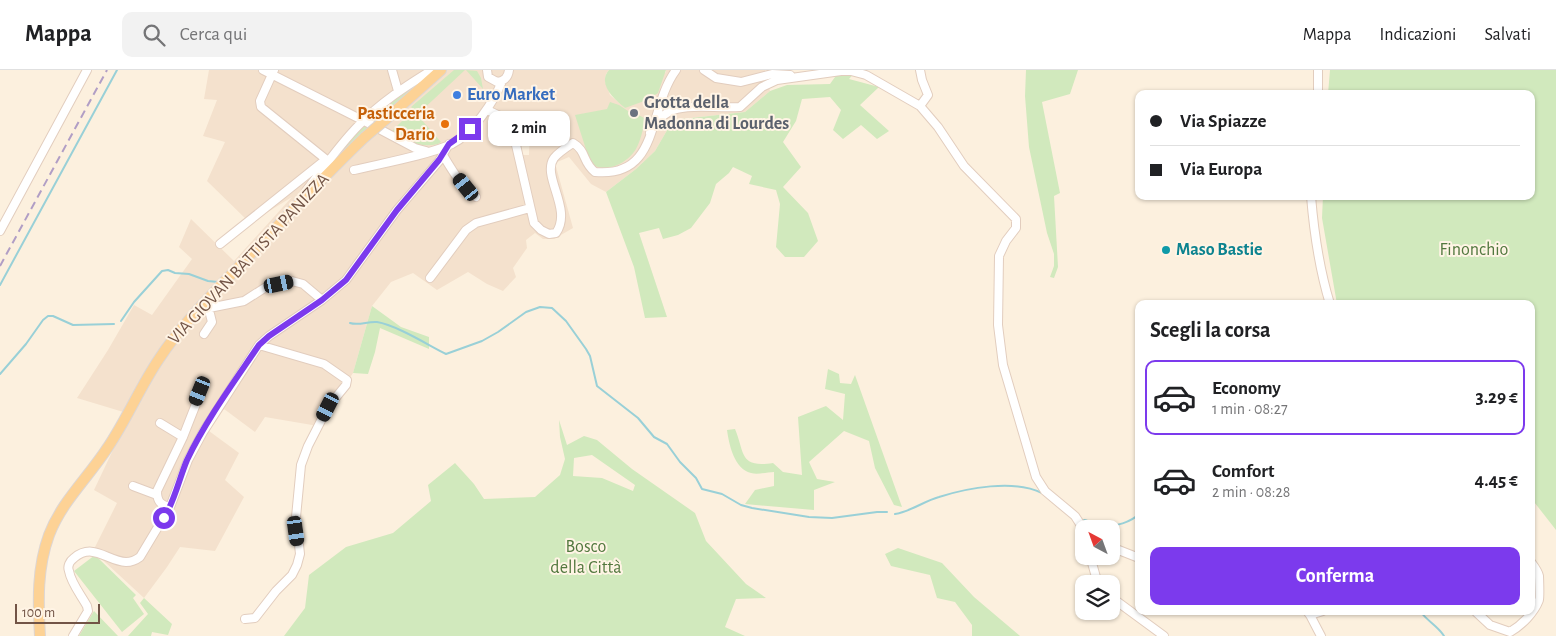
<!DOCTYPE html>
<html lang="it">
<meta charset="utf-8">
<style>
body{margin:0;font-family:"Alegreya Sans",sans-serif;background:#f2f2f2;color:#202124;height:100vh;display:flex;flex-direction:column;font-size:19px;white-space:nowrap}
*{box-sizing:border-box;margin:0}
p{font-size:16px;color:#757577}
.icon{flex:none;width:28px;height:28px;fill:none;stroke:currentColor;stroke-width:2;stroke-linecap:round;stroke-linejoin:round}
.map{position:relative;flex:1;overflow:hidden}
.details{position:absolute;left:1135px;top:230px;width:400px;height:315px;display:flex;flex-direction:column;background:#fff;border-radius:10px;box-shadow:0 1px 4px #0004}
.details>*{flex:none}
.guide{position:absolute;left:1135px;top:20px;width:400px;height:110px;border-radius:10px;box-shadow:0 1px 4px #0004;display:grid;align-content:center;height:110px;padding:0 15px;background:#fff}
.needle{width:32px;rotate:319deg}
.tools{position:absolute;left:1075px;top:450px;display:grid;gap:10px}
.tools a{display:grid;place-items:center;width:45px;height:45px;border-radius:10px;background:#fff;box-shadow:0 1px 4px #0004;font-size:25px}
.scale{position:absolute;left:15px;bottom:12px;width:85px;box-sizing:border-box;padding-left:5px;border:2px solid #725446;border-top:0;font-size:14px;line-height:18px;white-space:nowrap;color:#725446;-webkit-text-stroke:4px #fff4e5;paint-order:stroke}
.end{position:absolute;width:22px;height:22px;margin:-11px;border:6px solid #7c3aed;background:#fff;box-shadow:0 0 0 2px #fff}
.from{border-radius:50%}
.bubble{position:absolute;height:35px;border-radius:10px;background:#fff;box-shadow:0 1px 4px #0004;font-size:16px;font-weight:600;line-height:35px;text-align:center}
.car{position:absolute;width:15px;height:30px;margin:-15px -8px;border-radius:6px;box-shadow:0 0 4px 1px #0007;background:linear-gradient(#222 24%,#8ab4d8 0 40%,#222 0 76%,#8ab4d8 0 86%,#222 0)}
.guide b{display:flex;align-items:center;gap:18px;height:48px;font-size:19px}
.guide b+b{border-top:1px solid #e0e0e0}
.guide i{width:12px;height:12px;background:#202124}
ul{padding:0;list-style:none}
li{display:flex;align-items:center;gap:15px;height:75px;margin:0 10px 8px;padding:0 5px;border:2px solid transparent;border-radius:10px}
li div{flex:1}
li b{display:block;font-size:19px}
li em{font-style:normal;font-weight:600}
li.current{border-color:#7c3aed}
li>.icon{width:45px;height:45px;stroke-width:1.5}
h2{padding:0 15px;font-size:22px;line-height:60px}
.button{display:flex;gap:10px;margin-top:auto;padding:10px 15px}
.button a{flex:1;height:58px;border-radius:10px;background:#7c3aed;color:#fff;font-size:20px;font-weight:600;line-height:58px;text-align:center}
header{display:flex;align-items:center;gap:30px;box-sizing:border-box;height:70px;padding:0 25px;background:#fff;border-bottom:1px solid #e0e0e0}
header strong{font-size:24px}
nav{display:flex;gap:28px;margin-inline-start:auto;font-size:18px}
.search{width:350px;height:45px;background:#f2f2f2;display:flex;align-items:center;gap:12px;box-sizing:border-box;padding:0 18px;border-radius:10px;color:#757577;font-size:19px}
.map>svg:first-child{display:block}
.residential{fill:#f4e1cd;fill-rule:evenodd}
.green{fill:#d1e9bd;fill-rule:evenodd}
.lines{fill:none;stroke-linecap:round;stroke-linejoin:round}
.stream{stroke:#99d0d7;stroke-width:2}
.minor-casing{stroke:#e2cdbe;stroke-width:10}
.major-casing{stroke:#ddd6d3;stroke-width:12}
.minor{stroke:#fff;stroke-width:8}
.major{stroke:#fdd295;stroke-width:10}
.rail{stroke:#b19ec5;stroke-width:2;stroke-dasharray:8 5;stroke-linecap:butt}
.major-bridge-casing{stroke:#ddd6d3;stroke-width:12;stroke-linecap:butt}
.major-bridge{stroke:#fdd295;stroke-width:10}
.route{stroke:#7c3aed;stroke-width:6}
.shop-dot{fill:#3f7fe0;stroke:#fff4e5;stroke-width:2}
.worship-dot{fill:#6b7280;stroke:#fff4e5;stroke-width:2}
.food-dot{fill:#e8710a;stroke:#fff4e5;stroke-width:2}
.culture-dot{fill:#0f9aa8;stroke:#fff4e5;stroke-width:2}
.labels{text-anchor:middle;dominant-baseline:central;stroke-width:4;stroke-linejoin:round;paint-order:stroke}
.shop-label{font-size:18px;font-weight:bold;fill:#366cbe;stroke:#fff4e5;text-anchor:start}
.worship-label{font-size:18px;font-weight:bold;fill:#5b616d;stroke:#fff4e5;text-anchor:start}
.food-label{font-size:18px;font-weight:bold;fill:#c56008;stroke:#fff4e5;text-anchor:end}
.culture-label{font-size:18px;font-weight:bold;fill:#0d838f;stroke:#fff4e5;text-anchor:start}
.park-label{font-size:18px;fill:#52783e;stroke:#fff4e5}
.street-label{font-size:18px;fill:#725446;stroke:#fff4e5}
</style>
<header>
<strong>Mappa</strong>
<div class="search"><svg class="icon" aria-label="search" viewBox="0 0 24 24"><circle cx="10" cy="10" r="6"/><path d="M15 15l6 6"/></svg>Cerca qui</div>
<nav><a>Mappa</a><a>Indicazioni</a><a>Salvati</a></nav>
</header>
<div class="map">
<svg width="1556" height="566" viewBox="0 0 1556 566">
<rect width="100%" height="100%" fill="#fcf0de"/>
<path class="residential" d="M209,0H609L606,4L605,11L610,25L625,38L666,2V0H765L770,21L745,42L673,50L655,81L636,99L606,122L591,114L569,87L555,93L573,158L554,169H543L535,163L526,170L527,178L513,198L516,207L503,221L487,214L468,202L437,220L413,203L391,212L372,236L353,303L318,356L265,347L255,362L224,339L209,361L239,383L225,410L244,427L215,481L180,477L167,497L144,528L93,481L117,433L94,420L130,344L77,328L108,280L134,235L152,245L192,189L179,177L191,149L234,191L292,127L250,153L207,111L225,72L203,66L217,30L204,29ZM540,41H561V49L547,63L539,69L534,70ZM522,55L530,56L529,85H521Z"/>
<path class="green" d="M454,0H465L418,44L411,37Z
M466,0L477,1L481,8L483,19Z
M609,0H666L658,23L647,30L625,38C614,29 597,14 609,0Z
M840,0H857L849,9L879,17L860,35L889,61L877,69L861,55L843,69L833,60L841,40L830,27L802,29L796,51L783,72L801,97L783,117L808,143L818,171L804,187H785L776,177L780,134L776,120L749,114L752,106L733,97L729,103L716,114L710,133L691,158L678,165L663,169L659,158L639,163L667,247L645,248L634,197L606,122L636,99L655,81L673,50L745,42L770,21L787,15L830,14Z
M1026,0H1078L1070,24L1042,32L1060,123L1054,126L1058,197L1054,208L1050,207L1054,196V184L1047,163L1029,77L1025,26Z
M1330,0H1556V460L1531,428V234H1337L1322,148L1323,126H1531V24H1328Z
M433,1L375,52L373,51V46L382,37Z
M610,32L619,35L628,41H631L646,49C643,58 641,70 636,79C628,93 603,106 590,92L575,45L607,39Z
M413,40L441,72L438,74C421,78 406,72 392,61Z
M366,56L369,57L314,112C325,99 352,60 366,56Z
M372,236L401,257L429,267V279L380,258L375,282L368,304L353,303Z
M828,299L839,304L840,313L851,314L855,305L902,437L894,435L875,398L869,371L844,361L809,392L817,409L835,412L814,420V440L745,434L755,420L774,416V402C767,402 758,405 751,403C734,399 729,374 727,360L735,359C745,383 739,398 773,393L783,402L802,405L798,347L826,336L843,350L845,324L825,319Z
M559,350L567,375L584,366L597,370L632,399L695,443L706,471L746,514L766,528L736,529L725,557L745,566H284L305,538L309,505L346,477L393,463L431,431L428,415L455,393L474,414L484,429L535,427L560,405L565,389L560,367ZM592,385L635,415L633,421L602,408L573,406L574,388Z
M898,478L942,493L974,527L1020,566H972V555L955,532L937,528L930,505L891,496L885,484Z
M95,485L136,525L133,528L144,544L122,562L74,501Z
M144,528L172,554L168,565L152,562L151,566H128L148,544L140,533Z
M94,541L118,566H79Z"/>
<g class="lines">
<path class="stream" d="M0,215L117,0
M121,251L134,232L162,201L168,200L175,203L189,204L208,211L218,212
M350,253C359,256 368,251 377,252C396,255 428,275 446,284L482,271L498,262L526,242L540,237L552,238L566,251L586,279L590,286L597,316L638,348L654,367L667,374L680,392L696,408L702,419L722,424L741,435L752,438L809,447L832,448L877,442H887
M0,304L26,274L43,250L48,246H53L73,255L114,254
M895,444C910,442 924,431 939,427C967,418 1014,409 1042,423
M1084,450C1090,451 1097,455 1104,456C1115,457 1131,452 1139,444
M1420,541C1427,551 1438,556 1444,566"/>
<defs>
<path id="minor" d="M263,0L372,55
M274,0L260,31L261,37L328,91
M392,0L398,21
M487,0L488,7L497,12C504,11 508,8 509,0
M704,0L716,8L741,12L772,4L790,5
M1318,0V24
M920,36L928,25L922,10L920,0
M487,40L500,46L515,62L516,75L534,153L541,160L549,164L556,163C573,139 541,106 554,88C559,82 567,77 573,73C587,81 582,92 595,102C661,108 647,39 676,0
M381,60L415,78L426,81
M650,63C667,25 707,40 740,37L762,17L777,10L841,1H851L866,5L920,36L938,57L964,96L1016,149V158L1006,171L999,186L998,255L1003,295L1036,407L1045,421L1075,446L1084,460
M443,85C450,97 464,121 476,127
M354,100C383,93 425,86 452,74C472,64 494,32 502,11
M306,121C323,99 339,75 359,55C380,33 406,16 432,0
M1311,126C1314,163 1319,198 1330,234
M0,161L87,0
M220,174L324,91
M430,208L466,160L476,153L530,138
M209,238L244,231L266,217L292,211L303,214L322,230
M204,264L212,252L210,244
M160,353L183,367
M133,416L157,425
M170,437C160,435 157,431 157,421L183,367L203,316
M1111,477L1139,488
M1090,486L1098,514
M1111,527L1164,566
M1307,541L1310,545L1321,566
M1475,541L1490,555L1510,562C1522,555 1534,543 1539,530C1540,528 1539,508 1539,506C1538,501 1534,496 1531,492
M1310,545L1323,541
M245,549L255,548L276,521L292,505L297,495L300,484L296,447L301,395L308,376L328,337L346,315L347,310L324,294L259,275
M73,566L88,541L87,536C81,525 71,513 69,501C67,496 70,491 74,488C93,472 107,491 126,492C131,492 136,490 140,487L170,437L188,390L203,362L259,275L269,266L322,230L346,210L397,140L439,91L449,74"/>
<path id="major" d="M385,50L441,0
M40,566C38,531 37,498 49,465C62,431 88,408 108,377C127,349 140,317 159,289C183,252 216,221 246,189C285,148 324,106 365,67"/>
</defs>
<use href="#minor" class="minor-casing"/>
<use href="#major" class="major-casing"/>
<use href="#minor" class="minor"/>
<use href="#major" class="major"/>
<path class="rail" d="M0,196L107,0"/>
<defs>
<path id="major-bridge" d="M365,67L385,50"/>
</defs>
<use href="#major-bridge" class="major-bridge-casing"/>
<use href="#major-bridge" class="major-bridge"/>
</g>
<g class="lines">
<path class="route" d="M164,448C175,430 179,409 187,390C206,350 234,312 259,275L269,266L322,230L346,210L397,140L439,90L449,74L470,59"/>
</g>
<circle class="shop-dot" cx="457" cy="25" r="5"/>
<circle class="worship-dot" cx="634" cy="43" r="5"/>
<circle class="food-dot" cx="445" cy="54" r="5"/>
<circle class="culture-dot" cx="1166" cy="180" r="5"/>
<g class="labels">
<g class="shop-label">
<text x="467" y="25">Euro Market</text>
</g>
<g class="worship-label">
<text x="644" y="33">Grotta della<tspan x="644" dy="21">Madonna di Lourdes</tspan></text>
</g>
<g class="food-label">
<text x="435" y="44">Pasticceria<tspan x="435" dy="21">Dario</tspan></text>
</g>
<g class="culture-label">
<text x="1176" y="180">Maso Bastie</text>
</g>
<g class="park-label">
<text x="1474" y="180">Finonchio</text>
<text x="586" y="477">Bosco<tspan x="586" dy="21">della Città</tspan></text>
</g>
<g class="street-label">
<text transform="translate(249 189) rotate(-47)">VIA GIOVAN BATTISTA PANIZZA</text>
</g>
</g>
</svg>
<div class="tools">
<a><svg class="needle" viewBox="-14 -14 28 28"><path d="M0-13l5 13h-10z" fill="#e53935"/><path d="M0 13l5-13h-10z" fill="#757577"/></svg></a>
<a><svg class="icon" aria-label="layers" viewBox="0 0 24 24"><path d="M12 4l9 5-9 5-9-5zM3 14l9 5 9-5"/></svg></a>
</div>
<div class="scale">100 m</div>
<i class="end from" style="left:164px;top:448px"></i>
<i class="end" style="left:470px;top:59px"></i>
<div class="bubble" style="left:488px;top:41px;width:82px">2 min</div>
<i class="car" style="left:466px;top:117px;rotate:321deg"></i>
<i class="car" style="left:279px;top:214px;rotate:78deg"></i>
<i class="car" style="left:200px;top:321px;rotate:202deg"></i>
<i class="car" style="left:328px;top:337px;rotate:207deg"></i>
<i class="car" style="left:296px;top:461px;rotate:172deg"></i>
<div class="guide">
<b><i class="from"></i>Via Spiazze</b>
<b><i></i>Via Europa</b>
</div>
<section class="details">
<h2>Scegli la corsa</h2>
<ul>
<li class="current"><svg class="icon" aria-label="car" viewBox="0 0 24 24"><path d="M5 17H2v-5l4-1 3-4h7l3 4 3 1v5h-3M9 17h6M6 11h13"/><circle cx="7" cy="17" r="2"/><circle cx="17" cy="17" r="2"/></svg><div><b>Economy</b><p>1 min · 08:27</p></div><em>3.29 €</em></li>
<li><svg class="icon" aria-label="car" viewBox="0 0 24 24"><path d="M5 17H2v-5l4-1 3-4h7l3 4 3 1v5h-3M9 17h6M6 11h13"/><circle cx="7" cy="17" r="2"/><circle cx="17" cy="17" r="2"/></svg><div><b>Comfort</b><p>2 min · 08:28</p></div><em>4.45 €</em></li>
</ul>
<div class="button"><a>Conferma</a></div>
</section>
</div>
